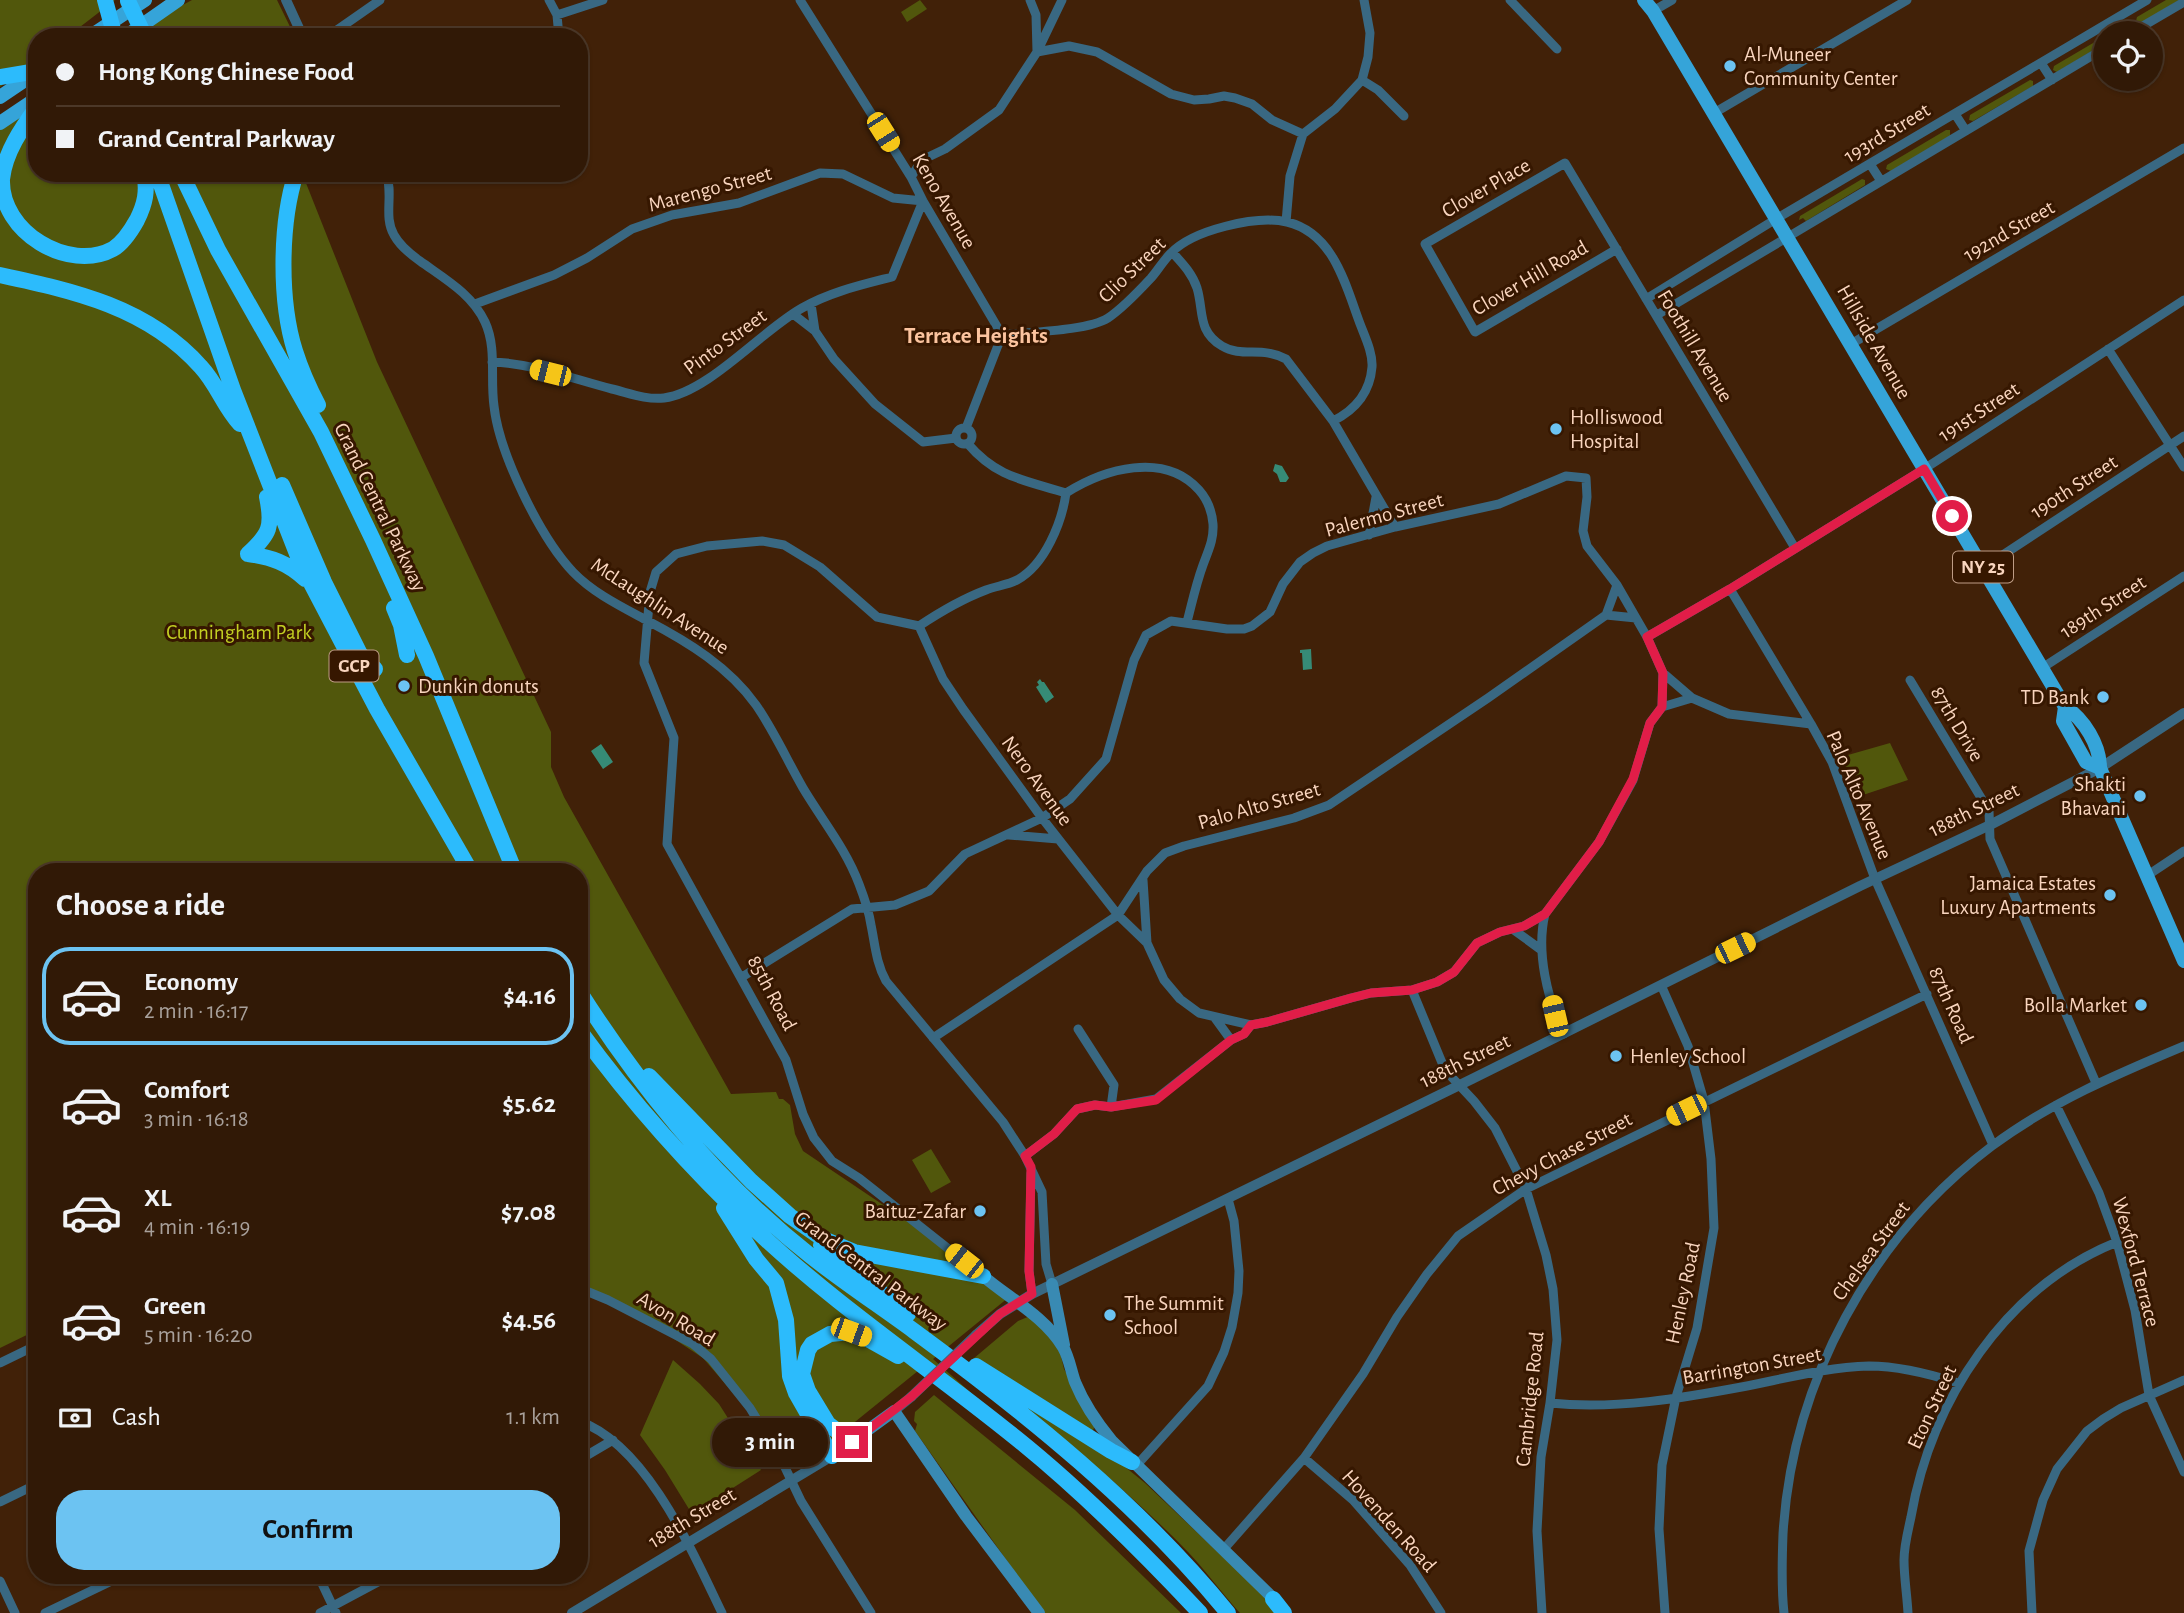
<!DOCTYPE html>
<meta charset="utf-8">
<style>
body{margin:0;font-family:"Alegreya Sans",sans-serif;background:#3d2614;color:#f1f3f6;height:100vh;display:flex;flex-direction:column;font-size:26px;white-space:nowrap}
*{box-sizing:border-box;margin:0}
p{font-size:23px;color:#a8a09b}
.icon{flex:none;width:38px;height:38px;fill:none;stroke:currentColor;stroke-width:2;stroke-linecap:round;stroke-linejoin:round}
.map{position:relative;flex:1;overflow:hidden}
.side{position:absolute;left:28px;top:863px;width:560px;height:721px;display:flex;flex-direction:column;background:#311906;border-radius:28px;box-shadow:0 2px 5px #0004,0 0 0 2px #4c3828}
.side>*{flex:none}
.top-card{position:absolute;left:28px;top:28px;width:560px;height:154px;border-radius:28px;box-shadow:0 2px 5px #0004,0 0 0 2px #4c3828;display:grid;align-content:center;height:154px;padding:0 28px;background:#311906}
.buttons{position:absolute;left:2093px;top:21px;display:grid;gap:14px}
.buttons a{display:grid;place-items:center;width:70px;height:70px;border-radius:50%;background:#311906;box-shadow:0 2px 5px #0004,0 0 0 2px #4c3828;font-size:35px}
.end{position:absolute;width:32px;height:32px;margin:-16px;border:9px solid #e11d48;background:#fff;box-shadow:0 0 0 4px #fff}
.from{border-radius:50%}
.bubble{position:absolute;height:49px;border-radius:24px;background:#311906;box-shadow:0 2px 5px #0004,0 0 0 2px #4c3828;font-size:23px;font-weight:600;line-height:49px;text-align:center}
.car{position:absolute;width:21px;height:42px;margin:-21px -10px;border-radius:9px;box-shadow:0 0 5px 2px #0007;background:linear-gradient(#f5c518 24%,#345 0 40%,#f5c518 0 76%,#345 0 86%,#f5c518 0)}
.top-card b{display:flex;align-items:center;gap:24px;height:66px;font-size:26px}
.top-card b+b{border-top:2px solid #4c3828}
.top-card i{width:18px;height:18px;background:#f1f3f6}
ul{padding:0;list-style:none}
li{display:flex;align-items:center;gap:21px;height:98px;margin:0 14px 10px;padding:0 14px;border:4px solid transparent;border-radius:28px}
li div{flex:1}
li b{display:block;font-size:26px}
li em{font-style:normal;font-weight:600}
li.active{border-color:#6cc3f2}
li>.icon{width:63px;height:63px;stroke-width:1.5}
h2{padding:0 28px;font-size:32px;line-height:84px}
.pay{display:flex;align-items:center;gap:18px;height:77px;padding:0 28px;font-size:26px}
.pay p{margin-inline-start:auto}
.cta{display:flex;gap:14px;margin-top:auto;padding:14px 28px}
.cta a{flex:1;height:80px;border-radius:28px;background:#6cc3f2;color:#111;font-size:28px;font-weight:600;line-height:80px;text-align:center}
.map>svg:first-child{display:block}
.green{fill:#51570c}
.water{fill:#368b76}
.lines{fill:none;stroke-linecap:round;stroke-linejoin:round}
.minor{stroke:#396882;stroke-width:9}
.tertiary{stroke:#396882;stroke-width:10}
.secondary{stroke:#398ab3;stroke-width:12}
.primary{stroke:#35a4d9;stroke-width:14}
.motorway{stroke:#2cbbfc;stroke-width:16}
.tertiary-bridge{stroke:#396882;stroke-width:10}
.motorway-bridge{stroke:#2cbbfc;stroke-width:16}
.route{stroke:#e11d48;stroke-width:9}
.poi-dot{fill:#6cc3f2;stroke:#361700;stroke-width:2.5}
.labels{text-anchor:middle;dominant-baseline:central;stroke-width:6;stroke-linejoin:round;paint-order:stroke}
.shield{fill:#361700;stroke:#be9c85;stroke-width:2}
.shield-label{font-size:19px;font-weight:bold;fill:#f9d5be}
.poi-label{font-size:21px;fill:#f9d5be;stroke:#361700;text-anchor:start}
.street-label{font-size:21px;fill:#f9d5be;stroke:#361700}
.park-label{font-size:21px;fill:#c2cf22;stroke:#361700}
.neighbourhood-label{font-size:23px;font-weight:bold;fill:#fcc49f;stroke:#361700}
</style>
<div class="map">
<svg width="2184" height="1613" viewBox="0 0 2184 1613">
<rect width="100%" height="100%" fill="#412108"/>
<path class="green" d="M0,0H115L67,37H37V60L0,87Z
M192,0H277L295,37H131L151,22Z
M920,0L927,9L907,22L901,12Z
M2166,0H2179L2141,23L2136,21L2137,17Z
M2105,36V43L2057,72L2053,70L2054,66Z
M2030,80L2033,81V86L1973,121L1969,120L1970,115Z
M37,103V173H302L377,362L551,732V767L564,797L731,1094L776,1092L779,1099H783L790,1105L795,1134L803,1151L1014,1293L933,1359L979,1400L929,1362L798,1468L703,1358L653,1325L579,1290V872H37V1330L0,1348V129Z
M1946,130H1950V136L1891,171L1886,169L1887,165Z
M1862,179L1865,180V185L1806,221L1803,218L1799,220L1800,216Z
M1890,743L1908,780L1857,797L1841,757Z
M931,1149L951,1182L931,1193L912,1160Z
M1030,1316L1059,1348L1064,1369L1095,1426L1092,1432L973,1359L1018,1321Z
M673,1360L700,1384L719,1404L761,1470L692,1514L665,1470L640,1435Z
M987,1376L1114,1458L1145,1483L1282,1613H1240C1222,1593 1206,1571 1188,1552C1126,1488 1055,1433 987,1376Z
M934,1395L1075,1510L1181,1613H1044L915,1431L917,1424L914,1421L915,1412Z"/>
<path class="water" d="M1275,464L1282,466L1289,478L1286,482H1280L1277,474L1273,471Z
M1311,649L1312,669L1303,670L1302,653H1300V650Z
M1040,679L1042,682H1044L1054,697L1046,703L1036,687L1039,685L1037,682Z
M601,744L613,762L603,769L591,751Z"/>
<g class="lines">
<path class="minor" d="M549,0L557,15L559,37
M800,0L911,177L923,201L1002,335L966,428
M1030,0L1036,15L1037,52L1069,46L1097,52L1171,94L1194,100L1209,99L1224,96L1235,98L1252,104L1272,120L1303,134
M1510,0L1557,49
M1653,11L1672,0
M557,15L603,0
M2131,33L2184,2
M327,37L380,0
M2041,63L2052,80
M1362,80L1378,90L1404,116
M1714,113L1907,0
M1955,114L1966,131
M1870,164L1881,181
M386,173C394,194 383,216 394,235C400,246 410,254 420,261C445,279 472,294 485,322C497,348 490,378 494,406C499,453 540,537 573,572C593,593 622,607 648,621C688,642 729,667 756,705C774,731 787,760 803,788C822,820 846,849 859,884C864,897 869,911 871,925C875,944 876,963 886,981L1003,1122L1025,1156L1042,1192L1046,1264L1052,1284
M911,177L922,160L945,149L999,110L1037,52L1062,0
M1286,222L1290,176L1303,134L1335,109L1362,80L1368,57L1370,33L1364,0
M1617,249L1475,332L1425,244L1565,163L1795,548
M1172,252C1182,263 1192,273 1197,288C1204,311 1197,331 1222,346C1242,358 1262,346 1286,359L1333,421L1395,527
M1646,299L1776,219L2147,0
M475,304L554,275L587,258L632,229L672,215L739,203L820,173L843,174L893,198L923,201L892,277C861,285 830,292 802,308C761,331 709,392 664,398C646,400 629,393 612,389C573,379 532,363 492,362
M811,304L815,331
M793,314L815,331L834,359L875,404L923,442L956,438
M1657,315L2105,48
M1002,335C1027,332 1088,331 1108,318C1123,308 1138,292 1151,278C1158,270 1163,261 1171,253C1193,230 1256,215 1287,222C1333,233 1345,283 1359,321C1364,335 1373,352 1372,367C1370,392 1355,410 1333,421
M1851,344L2184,148
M2108,349L2184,467
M956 436a8 8 0 1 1 16 0a8 8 0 1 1-16 0Z
M968,444C997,478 1025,480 1066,493
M1066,493C1104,469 1164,451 1199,490C1207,499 1212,512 1213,524C1214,540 1208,551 1203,565C1196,584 1192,603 1187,622
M1369,535L1376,497
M1983,568L2184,436
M1730,589L1811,724
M1606,615L1636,618
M919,626L943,679L963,709L1042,818L1118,915L1147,943L1164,980L1180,999L1199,1013L1251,1025
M1647,637L1730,589L1924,469L2184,300
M2042,668L2184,576
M1910,680L1989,811L1990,839L2096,1083
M1662,707L1692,698
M1009,835L1058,839
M2148,875L2184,851
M1143,880L1147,943
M1545,914C1536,951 1547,999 1564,1034
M1514,930L1540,949
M742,977L852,909L895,905L929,891L965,854L1042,818L1070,799L1106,759L1134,660L1146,635L1171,621L1227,629H1244L1252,626L1270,612L1283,584L1300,562L1313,553L1327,546L1395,527L1499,504L1566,476L1586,478L1587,497L1583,531L1587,546L1617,585L1647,637L1663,673L1692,698L1729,714L1811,724L1832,762L1875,879L1993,1145
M1661,985L1688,1046L1704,1101L1711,1159L1714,1228L1697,1328L1676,1397L1662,1465L1659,1529L1665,1613
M1412,990L1445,1070L1474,1101L1495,1128L1526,1189L1546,1255L1553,1289L1557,1340L1550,1403L1541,1457L1537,1531L1542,1613
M1215,1018L1231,1040
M1078,1029L1114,1085L1111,1107
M933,1038L1118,915L1147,871L1165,853L1184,846L1294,818L1329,805L1488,698L1606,615L1617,585
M2056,1105L2099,1193L2117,1242L2135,1310L2149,1395L2184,1472
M1025,1156L1054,1134L1077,1109L1095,1105L1111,1107L1156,1099L1231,1040L1244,1034L1251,1025L1267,1022L1351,998L1371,993L1412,990L1437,982L1454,972L1477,943L1500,932L1524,926L1545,914L1599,842L1633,780L1650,723L1662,707L1663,673
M1031,1173L1029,1271L1032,1294
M979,1273L859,1178L832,1161L814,1138L803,1114L786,1060L667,844L674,738L644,663L650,592L656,572L676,554L707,546L762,541L784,545L820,567L877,617L919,626C940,612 962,599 986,590C996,586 1008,585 1017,580C1045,565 1062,522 1066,493
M579,1288L608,1300L693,1344L711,1359L750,1408L781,1459L801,1501L871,1613
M0,1363L37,1345
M1550,1403C1615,1410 1683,1398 1747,1386C1787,1378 1828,1367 1869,1366C1899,1366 1930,1374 1958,1383
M579,1421C647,1445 693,1553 722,1613
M1304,1458L1353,1500L1410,1565L1441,1613
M579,1460L613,1440
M1136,1466L1208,1386L1224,1352L1232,1327L1238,1293L1239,1271L1234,1221L1228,1199
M0,1502L37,1484
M1223,1550L1304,1458L1363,1374L1397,1317L1427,1274L1458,1236L1526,1189L1927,994
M318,1575L336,1613
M0,1581L15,1613
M45,1613L124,1575
M320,1613L391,1575
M1784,1613C1781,1587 1782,1560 1783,1534C1792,1382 1871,1237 1992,1146C2051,1102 2117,1074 2184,1046
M1908,1613C1907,1595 1904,1577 1904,1560C1904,1546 1908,1531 1911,1517C1931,1401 2005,1287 2117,1242
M2032,1613L2029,1551L2043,1500L2057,1469L2087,1431L2103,1419L2121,1408L2184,1380"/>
<path class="tertiary" d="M286,0L303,37
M976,1335L1000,1314L1032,1294L1472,1079L1860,886L1990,825L2100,768L2184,713
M894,1411L911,1397
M572,1613L832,1456"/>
<path class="secondary" d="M983,1276C1010,1299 1044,1316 1063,1347C1069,1357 1071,1371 1075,1382C1084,1404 1097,1423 1112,1441L1279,1604
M1052,1284L1064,1345
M832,1456L894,1411L966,1516L1039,1613"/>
<path class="primary" d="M1644,0L1653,11L2065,707C2084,719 2100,745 2100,768L2184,961
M89,37L145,0
M125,37L178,0
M0,97L37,72
M0,123L37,98
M2065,707L2063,721L2086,762L2100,768"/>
<path class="motorway" d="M0,77L37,71
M37,107C22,128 5,152 2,179C0,232 69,273 113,249C123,243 132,229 137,220C145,204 148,191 144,173
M157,173L233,390L301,564L377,709L471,872
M181,173L218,250L321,432L373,540L426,656L515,872
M296,173C280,223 279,300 295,351C301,370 309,388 318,405
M0,275C74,291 148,307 201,367C217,384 224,407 240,424
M282,485L324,582L360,654L375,669
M248,554C270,534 273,526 267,497
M248,554C271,557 288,563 305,579
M394,608L401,625L407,655
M579,991C642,1090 719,1184 812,1257C845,1283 880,1306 914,1331C1027,1414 1139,1504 1228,1613
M579,1030C632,1103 692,1170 758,1232C838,1307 931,1369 1016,1438C1082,1491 1142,1551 1200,1613
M649,1076L751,1181L790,1216L823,1239L854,1252L983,1276
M724,1208L756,1259L776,1283L786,1320L790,1376L796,1393L832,1456
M821,1245L908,1314
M976,1366L1111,1451L1132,1462
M852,1442L828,1424L808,1391L802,1374L808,1350L812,1344L830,1334L851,1332L866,1338L898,1356
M1273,1599L1284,1613"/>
<path class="tertiary-bridge" d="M911,1397L976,1335"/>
<path class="motorway-bridge" d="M105,0L115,37
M128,1L145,37"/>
</g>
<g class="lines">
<path class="route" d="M852,1442L911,1397L1000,1314L1032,1294L1029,1271L1031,1167L1025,1156L1054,1134L1077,1109L1095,1105L1111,1107L1156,1100L1231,1040L1244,1034L1251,1025L1267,1022L1351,998L1371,993L1412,990L1437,982L1454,972L1477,943L1500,932L1524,926L1545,914L1599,842L1633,779L1650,723L1662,707L1663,673L1647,637L1730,589L1924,469L1952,516"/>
</g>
<g class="poi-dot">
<circle cx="1730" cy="66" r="7"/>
<circle cx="1556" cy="429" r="7"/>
<circle cx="404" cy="686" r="7"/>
<circle cx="2103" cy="697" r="7"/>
<circle cx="2140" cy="796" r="7"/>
<circle cx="2110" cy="895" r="7"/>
<circle cx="2141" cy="1005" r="7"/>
<circle cx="1616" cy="1056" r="7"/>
<circle cx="980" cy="1211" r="7"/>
<circle cx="1110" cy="1315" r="7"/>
</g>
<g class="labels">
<g class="shield">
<rect x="1953" y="551.5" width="60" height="31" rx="5"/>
<rect x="329.5" y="650.5" width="49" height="31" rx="5"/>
</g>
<g class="shield-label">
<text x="1983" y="567">NY 25</text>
<text x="354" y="666">GCP</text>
</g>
<g class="poi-label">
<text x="1744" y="54">Al-Muneer<tspan x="1744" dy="24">Community Center</tspan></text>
<text x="1570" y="417">Holliswood<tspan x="1570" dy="24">Hospital</tspan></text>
<text x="418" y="686">Dunkin donuts</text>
<text x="2089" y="697" text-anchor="end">TD Bank</text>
<text x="2126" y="784" text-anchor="end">Shakti<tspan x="2126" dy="24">Bhavani</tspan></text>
<text x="2096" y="883" text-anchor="end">Jamaica Estates<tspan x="2096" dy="24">Luxury Apartments</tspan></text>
<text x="2127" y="1005" text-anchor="end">Bolla Market</text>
<text x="1630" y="1056">Henley School</text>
<text x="966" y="1211" text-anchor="end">Baituz-Zafar</text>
<text x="1124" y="1303">The Summit<tspan x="1124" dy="24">School</tspan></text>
</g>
<g class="street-label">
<text transform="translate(1887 133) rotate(-31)">193rd Street</text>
<text transform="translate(1486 188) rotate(-30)">Clover Place</text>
<text transform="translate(710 189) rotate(-15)">Marengo Street</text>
<text transform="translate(944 201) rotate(60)">Keno Avenue</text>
<text transform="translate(2009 231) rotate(-30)">192nd Street</text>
<text transform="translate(1132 270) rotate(-44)">Clio Street</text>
<text transform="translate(1530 278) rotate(-30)">Clover Hill Road</text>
<text transform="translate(725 342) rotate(-36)">Pinto Street</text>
<text transform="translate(1874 342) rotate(60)">Hillside Avenue</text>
<text transform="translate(1695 346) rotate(59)">Foothill Avenue</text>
<text transform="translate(1979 412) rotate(-33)">191st Street</text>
<text transform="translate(2074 487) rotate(-33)">190th Street</text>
<text transform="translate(380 507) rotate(64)">Grand Central Parkway</text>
<text transform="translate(1384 515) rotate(-15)">Palermo Street</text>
<text transform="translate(660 606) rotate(33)">McLaughlin Avenue</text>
<text transform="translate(2103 607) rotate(-33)">189th Street</text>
<text transform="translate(1957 724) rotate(59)">87th Drive</text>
<text transform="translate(1037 781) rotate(54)">Nero Avenue</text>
<text transform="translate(1859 795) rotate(67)">Palo Alto Avenue</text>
<text transform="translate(1259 806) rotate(-16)">Palo Alto Street</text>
<text transform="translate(1974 810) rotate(-26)">188th Street</text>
<text transform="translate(772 993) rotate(62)">85th Road</text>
<text transform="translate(1951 1005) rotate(66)">87th Road</text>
<text transform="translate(1465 1061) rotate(-26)">188th Street</text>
<text transform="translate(1562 1154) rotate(-28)">Chevy Chase Street</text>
<text transform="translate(1871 1251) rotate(-54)">Chelsea Street</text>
<text transform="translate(2136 1262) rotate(75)">Wexford Terrace</text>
<text transform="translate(871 1271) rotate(37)">Grand Central Parkway</text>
<text transform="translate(1683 1293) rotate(-78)">Henley Road</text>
<text transform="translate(676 1319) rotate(31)">Avon Road</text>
<text transform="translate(1752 1366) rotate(-10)">Barrington Street</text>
<text transform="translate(1530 1399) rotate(-84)">Cambridge Road</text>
<text transform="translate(1932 1407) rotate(-65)">Eton Street</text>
<text transform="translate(692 1518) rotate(-31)">188th Street</text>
<text transform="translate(1389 1521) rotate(48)">Hovenden Road</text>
</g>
<g class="park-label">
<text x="239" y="632">Cunningham Park</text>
</g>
<g class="neighbourhood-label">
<text x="976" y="336">Terrace Heights</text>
</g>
</g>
</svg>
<div class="buttons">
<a><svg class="icon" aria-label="locate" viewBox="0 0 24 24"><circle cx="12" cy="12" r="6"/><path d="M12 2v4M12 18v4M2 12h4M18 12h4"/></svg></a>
</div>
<i class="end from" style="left:1952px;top:516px"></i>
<i class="end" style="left:852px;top:1442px"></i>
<div class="bubble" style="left:712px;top:1418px;width:116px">3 min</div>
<i class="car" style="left:883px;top:132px;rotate:148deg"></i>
<i class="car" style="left:550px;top:373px;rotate:284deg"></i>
<i class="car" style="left:1735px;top:948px;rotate:64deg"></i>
<i class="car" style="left:1555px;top:1016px;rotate:347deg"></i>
<i class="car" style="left:1686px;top:1110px;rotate:244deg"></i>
<i class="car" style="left:964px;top:1261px;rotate:308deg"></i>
<i class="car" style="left:851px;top:1332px;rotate:110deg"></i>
<div class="top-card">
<b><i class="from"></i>Hong Kong Chinese Food</b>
<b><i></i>Grand Central Parkway</b>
</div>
<section class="side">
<h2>Choose a ride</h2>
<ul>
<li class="active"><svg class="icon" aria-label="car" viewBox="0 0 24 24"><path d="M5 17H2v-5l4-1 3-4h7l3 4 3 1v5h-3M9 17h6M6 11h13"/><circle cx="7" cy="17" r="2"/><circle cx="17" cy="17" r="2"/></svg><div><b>Economy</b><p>2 min · 16:17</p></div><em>$4.16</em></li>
<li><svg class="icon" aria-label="car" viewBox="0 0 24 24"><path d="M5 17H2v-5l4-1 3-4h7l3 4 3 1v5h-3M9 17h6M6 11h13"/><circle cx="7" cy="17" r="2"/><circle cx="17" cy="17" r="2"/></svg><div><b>Comfort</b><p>3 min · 16:18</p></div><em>$5.62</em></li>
<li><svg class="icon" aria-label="car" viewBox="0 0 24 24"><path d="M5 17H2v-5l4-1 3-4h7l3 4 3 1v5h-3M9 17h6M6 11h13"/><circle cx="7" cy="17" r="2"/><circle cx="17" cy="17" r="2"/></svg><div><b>XL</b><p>4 min · 16:19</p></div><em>$7.08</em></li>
<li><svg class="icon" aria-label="car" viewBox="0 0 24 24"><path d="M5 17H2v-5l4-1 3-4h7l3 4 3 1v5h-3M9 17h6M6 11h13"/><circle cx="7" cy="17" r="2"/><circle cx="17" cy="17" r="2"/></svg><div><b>Green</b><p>5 min · 16:20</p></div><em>$4.56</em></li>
</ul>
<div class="pay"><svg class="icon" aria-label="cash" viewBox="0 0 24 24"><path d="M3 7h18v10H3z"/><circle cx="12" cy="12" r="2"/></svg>Cash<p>1.1 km</p></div>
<div class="cta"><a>Confirm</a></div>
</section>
</div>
